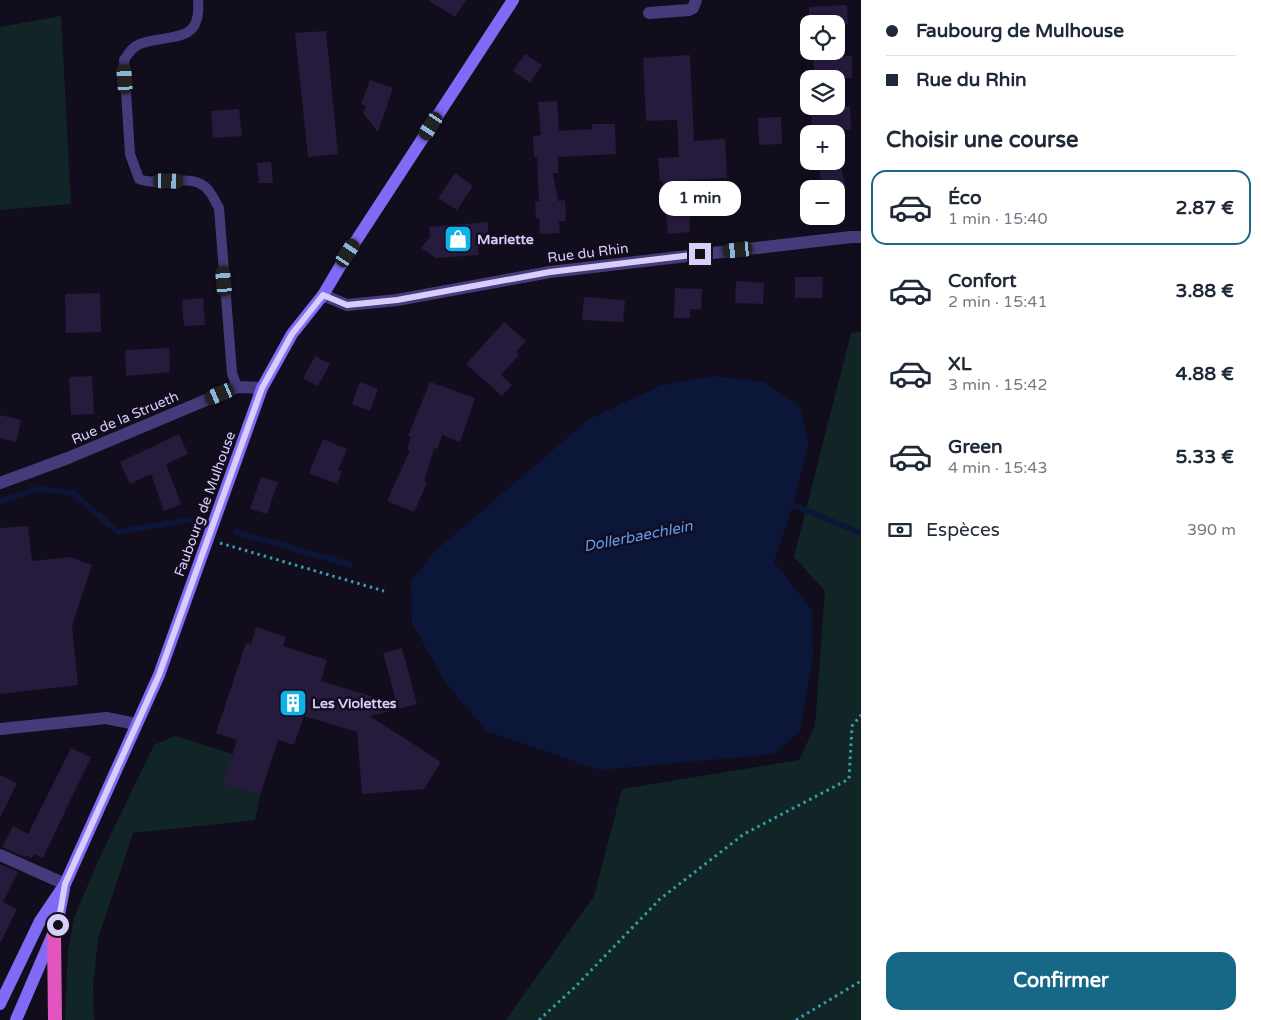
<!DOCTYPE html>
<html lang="fr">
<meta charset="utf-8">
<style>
body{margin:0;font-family:"Varela Round",sans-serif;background:#f2f2f3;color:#1f2937;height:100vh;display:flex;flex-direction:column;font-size:19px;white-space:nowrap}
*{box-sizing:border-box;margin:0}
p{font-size:16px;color:#747a83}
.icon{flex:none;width:28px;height:28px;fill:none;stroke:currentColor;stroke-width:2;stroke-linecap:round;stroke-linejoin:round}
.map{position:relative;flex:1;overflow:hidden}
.side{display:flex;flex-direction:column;background:#fff;width:400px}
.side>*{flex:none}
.top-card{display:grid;align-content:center;height:110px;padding:0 25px;background:#fff}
.controls{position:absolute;left:800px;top:15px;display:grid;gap:10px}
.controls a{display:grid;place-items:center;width:45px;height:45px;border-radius:10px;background:#fff;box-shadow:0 2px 8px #0003;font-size:25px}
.end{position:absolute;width:22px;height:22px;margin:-11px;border:6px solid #d9cdfc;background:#111;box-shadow:0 0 0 2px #111}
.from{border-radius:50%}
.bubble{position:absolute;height:35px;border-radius:15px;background:#fff;box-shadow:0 2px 8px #0003;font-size:16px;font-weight:700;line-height:35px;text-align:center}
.car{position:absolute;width:15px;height:30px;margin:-15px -8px;border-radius:6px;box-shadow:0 0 4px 1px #0007;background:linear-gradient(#222 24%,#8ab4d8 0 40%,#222 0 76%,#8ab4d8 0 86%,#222 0)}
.top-card b{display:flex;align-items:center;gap:18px;height:48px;font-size:19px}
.top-card b+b{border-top:1px solid #e0e1e3}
.top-card i{width:12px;height:12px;background:#1f2937}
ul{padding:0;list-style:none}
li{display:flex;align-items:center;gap:15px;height:75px;margin:0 10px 8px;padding:0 15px;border:2px solid transparent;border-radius:15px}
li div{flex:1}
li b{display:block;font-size:19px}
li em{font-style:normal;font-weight:700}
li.on{border-color:#176786}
li>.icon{width:45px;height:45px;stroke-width:1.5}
h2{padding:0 25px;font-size:22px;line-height:60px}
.pay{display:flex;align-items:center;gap:12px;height:55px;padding:0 25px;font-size:19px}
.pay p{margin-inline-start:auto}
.primary-button{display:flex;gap:10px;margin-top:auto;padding:10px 25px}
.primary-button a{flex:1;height:58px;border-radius:15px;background:#176786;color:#fff;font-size:20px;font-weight:700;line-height:58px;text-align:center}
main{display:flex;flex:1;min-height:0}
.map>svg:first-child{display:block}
.green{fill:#112527}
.water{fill:#0c1638}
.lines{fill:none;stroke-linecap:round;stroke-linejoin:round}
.stream{stroke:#0c1638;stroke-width:5.5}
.building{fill:#261a3d}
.path{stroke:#349fa8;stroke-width:3;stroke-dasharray:2.5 4;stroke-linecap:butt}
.service{stroke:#463b7a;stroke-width:10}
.minor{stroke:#463b7a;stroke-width:12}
.tertiary{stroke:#463b7a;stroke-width:12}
.secondary{stroke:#816af6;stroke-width:12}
.trunk{stroke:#e255be;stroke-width:14}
.route{stroke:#d9cdfc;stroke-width:6}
.labels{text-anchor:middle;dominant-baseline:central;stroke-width:5;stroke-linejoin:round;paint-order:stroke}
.poi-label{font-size:14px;font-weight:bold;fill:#d9cdfc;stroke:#120d1d;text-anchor:start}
.street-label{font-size:14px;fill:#d9cdfc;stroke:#120d1d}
.water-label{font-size:15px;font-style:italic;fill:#619cf5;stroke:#120d1d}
</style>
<main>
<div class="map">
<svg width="861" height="1020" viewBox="0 0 861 1020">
<rect width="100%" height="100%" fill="#120d1d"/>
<path class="green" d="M61,16L71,204L0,210V27Z
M861,331V1020H506L594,896L622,789L799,760L815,726L825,591L794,557L851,333Z
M175,736L233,754L224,783L260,795L255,820L133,833L98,939L93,987L94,1020H65L68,950L74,918L98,861L154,745Z"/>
<path class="water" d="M714,376L764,382L799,405L809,443L793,505L774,562L812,610L813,659L800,730L775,754L600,770L488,732L446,684L412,623L411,582L434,552L589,419L662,385Z"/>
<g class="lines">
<path class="stream" d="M0,501L38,489L73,493L118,532L189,520
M787,506L793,505L861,533
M236,532L350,565"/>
</g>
<path class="building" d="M428,0H466L455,17Z
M847,5L848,24H809V7Z
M326,31L338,154L308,157L295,33Z
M525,54L542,65L530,83L513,71Z
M690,55L694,141L725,139L727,178L688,180L690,232L668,234L663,181H660L658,158L679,157L677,120L646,121L643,58Z
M843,56H852V78L814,79L813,57Z
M370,80L393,88L378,132L363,113L366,106L361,104Z
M557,101L559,131L593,129L592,124H615L616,154L558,157V173H553L558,201L565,200L566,221H559L560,233L540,234L539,218H536L535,201H539L537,157H534L533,136L541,135L538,102Z
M850,106L851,130H812L811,108Z
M239,109L242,136L213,138L211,111Z
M781,117L782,144L759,145L758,118Z
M271,162L273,183H259L257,163Z
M841,166L846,189H823L819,171Z
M455,173L473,186L457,210L438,198Z
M488,222L489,246L478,247L479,255L436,258L421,248L430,237L429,227Z
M795,277H823L822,298H795Z
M736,281L764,283L763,304L735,303Z
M675,288L702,289L701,310L690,309V318H674Z
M100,293L101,332L66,333L65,294Z
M584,297L625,300L623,322L582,320Z
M203,298L205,325L184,326L182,300Z
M504,322L526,341L516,352L519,355L501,375L512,385L502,396L466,364Z
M169,348L170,372L126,376L125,350Z
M315,356L330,364L318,386L303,378Z
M92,376L94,414L71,415L69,377Z
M360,382L378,389L370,411L352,404Z
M430,382L475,398L460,442L442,435L438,448L434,449L424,481L427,483L414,512L387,501L410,450L407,449L411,437L408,436Z
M0,415L21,420L16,442L0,438Z
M179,434L188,454L166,464L181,504L164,511L151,474L130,484L120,462Z
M323,439L347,449L338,470L342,471L337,484L309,473Z
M261,477L278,482L267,514L250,509Z
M28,526L32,561L70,557L92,565L72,626L78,685L0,694V528Z
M256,627L286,637L283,646L327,660L321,681L397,704L383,653L402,648L417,704L370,716L441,762L424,789L362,794L357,732L304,716L294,745L278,740L260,795L223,784L237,740L216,733L246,643L251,644Z
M71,748L91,757L43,858L34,854L32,858L26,855L25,857L2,847L13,826L28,834Z
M0,775L17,783L0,818Z
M0,864L18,872L3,902L17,909L0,944Z"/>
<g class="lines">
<path class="path" d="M220,543L384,591
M539,1020L575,987L660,899L744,834L849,779L852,726L861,715
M796,1020L861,981"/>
<path class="service" d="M198,0C202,46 169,33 140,44C132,47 129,53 124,60L130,154L139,179C160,188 193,170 209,191C213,196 216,203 219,208L232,373L237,387"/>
<path class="minor" d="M649,13L689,10L693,8L696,0
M0,483L68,458L237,387L262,388
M0,729L106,718L136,724
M0,855L65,884"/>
<path class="tertiary" d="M323,295L347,305L397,300L550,272L851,237H861"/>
<path class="secondary" d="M0,1004L40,921L65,884L159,675L262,388L292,334L323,295L348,253L513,0
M16,1020L57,925L64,889"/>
<path class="trunk" d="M54,933L55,1020"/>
</g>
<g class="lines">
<path class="route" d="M58,925L65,884L159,675L262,388L292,334L323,295L347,305L397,300L550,272L700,254"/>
</g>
<defs>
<symbol id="shop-square" viewBox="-11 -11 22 22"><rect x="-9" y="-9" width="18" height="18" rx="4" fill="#0eb3e6" stroke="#120d1d"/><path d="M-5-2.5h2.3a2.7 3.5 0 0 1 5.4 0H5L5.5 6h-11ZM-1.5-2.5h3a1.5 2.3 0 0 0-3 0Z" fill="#fff"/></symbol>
<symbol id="building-square" viewBox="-11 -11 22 22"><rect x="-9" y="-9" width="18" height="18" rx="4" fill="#0eb3e6" stroke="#120d1d"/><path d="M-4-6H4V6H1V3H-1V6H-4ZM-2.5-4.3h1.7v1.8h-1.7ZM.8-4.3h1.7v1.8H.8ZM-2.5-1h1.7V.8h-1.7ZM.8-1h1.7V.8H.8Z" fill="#fff"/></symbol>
</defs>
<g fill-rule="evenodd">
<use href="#shop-square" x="442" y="223" width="32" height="32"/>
<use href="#building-square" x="277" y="687" width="32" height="32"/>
</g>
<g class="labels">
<g class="poi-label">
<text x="477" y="239">Mariette</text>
<text x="312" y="703">Les Violettes</text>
</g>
<g class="street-label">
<text transform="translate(588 253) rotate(-7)">Rue du Rhin</text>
<text transform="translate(125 418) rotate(-23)">Rue de la Strueth</text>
<text transform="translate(205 504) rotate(-70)">Faubourg de Mulhouse</text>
</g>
<g class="water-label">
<text transform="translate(638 536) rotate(-11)">Dollerbaechlein</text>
</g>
</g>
</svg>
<div class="controls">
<a><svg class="icon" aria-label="locate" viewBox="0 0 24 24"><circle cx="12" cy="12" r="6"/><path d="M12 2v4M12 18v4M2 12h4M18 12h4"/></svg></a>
<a><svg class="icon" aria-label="layers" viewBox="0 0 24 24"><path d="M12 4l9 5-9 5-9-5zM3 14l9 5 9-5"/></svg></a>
<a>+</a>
<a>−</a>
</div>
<i class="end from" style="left:58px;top:925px"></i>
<i class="end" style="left:700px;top:254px"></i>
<div class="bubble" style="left:659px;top:181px;width:82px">1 min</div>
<i class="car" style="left:125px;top:79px;rotate:356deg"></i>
<i class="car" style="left:431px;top:126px;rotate:213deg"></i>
<i class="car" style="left:169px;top:181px;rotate:91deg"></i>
<i class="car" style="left:738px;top:250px;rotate:264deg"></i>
<i class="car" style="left:348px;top:253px;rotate:33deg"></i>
<i class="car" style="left:224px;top:281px;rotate:355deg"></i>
<i class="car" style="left:220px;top:394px;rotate:247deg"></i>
</div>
<section class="side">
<div class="top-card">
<b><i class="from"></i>Faubourg de Mulhouse</b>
<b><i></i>Rue du Rhin</b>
</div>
<h2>Choisir une course</h2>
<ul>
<li class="on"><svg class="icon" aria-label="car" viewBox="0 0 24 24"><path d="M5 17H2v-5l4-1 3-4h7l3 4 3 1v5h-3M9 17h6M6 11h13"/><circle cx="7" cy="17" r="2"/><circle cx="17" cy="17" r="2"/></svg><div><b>Éco</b><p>1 min · 15:40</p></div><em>2.87 €</em></li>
<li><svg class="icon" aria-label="car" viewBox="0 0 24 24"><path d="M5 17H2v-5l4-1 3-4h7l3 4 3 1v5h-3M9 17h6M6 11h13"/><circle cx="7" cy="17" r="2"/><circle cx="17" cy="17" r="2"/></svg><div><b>Confort</b><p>2 min · 15:41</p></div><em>3.88 €</em></li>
<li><svg class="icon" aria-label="car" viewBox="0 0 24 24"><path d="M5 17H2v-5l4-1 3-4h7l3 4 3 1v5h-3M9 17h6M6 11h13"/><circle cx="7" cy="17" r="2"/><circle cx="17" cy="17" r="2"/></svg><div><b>XL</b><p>3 min · 15:42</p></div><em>4.88 €</em></li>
<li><svg class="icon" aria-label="car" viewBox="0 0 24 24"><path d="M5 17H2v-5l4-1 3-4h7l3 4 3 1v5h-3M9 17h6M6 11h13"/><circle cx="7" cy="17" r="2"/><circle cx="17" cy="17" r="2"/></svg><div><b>Green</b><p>4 min · 15:43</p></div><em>5.33 €</em></li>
</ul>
<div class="pay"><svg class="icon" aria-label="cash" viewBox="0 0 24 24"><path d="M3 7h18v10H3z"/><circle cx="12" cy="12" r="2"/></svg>Espèces<p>390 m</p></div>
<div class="primary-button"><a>Confirmer</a></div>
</section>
</main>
